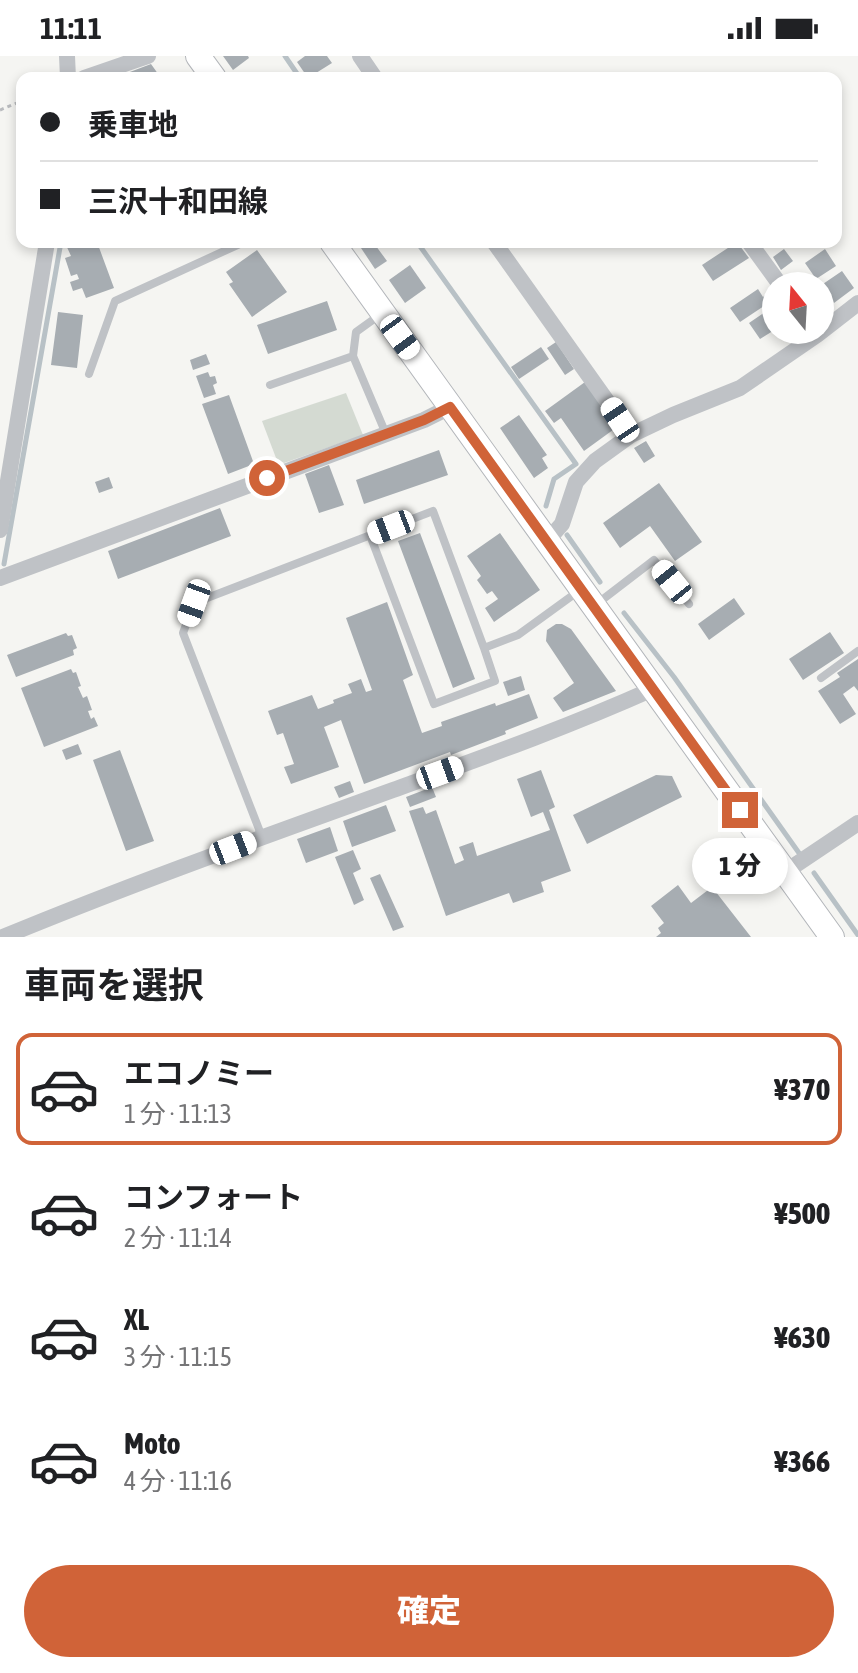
<!DOCTYPE html>
<html lang="ja">
<meta charset="utf-8">
<style>
body{margin:0;font-family:"Asap Condensed","Noto Sans JP",sans-serif;background:#f6f6f6;color:#202124;height:100vh;display:flex;flex-direction:column;font-size:30px;white-space:nowrap}
*{box-sizing:border-box;margin:0}
p{font-size:26px;color:#757577}
.icon{flex:none;width:44px;height:44px;fill:none;stroke:currentColor;stroke-width:2;stroke-linecap:round;stroke-linejoin:round}
.map{position:relative;height:881px;overflow:hidden}
.side{display:flex;flex-direction:column;background:#fff;flex:1}
.side>*{flex:none}
.top-card{position:absolute;left:16px;top:16px;width:826px;height:176px;border-radius:16px;box-shadow:0 4px 12px #0003;display:grid;align-content:center;height:176px;padding:0 24px;background:#fff}
.needle{width:52px;rotate:342deg}
.fabs{position:absolute;left:762px;top:216px;display:grid;gap:16px}
.fabs a{display:grid;place-items:center;width:72px;height:72px;border-radius:50%;background:#fff;box-shadow:0 4px 12px #0003;font-size:40px}
.end{position:absolute;width:36px;height:36px;margin:-18px;border:10px solid #d06338;background:#fff;box-shadow:0 0 0 4px #fff}
.from{border-radius:50%}
.bubble{position:absolute;height:56px;border-radius:28px;background:#fff;box-shadow:0 4px 12px #0003;font-size:26px;font-weight:800;line-height:56px;text-align:center}
.car{position:absolute;width:24px;height:48px;margin:-24px -12px;border-radius:10px;box-shadow:0 0 6px 2px #0007;background:linear-gradient(#fff 24%,#345 0 40%,#fff 0 76%,#345 0 86%,#fff 0)}
.top-card b{display:flex;align-items:center;gap:28px;height:76px;font-size:30px}
.top-card b+b{border-top:2px solid #e0e0e0}
.top-card i{width:20px;height:20px;background:#202124}
ul{padding:0;list-style:none}
li{display:flex;align-items:center;gap:24px;height:112px;margin:0 16px 12px;padding:0 8px;border:4px solid transparent;border-radius:16px}
li div{flex:1}
li b{display:block;font-size:30px}
li em{font-style:normal;font-weight:800}
li.on{border-color:#d06338}
li>.icon{width:72px;height:72px;stroke-width:1.5}
h2{padding:0 24px;font-size:36px;line-height:96px}
.cta{display:flex;gap:16px;margin-top:auto;padding:16px 24px}
.cta a{flex:1;height:92px;border-radius:48px;background:#d06338;color:#fff;font-size:32px;font-weight:800;line-height:92px;text-align:center}
.status{display:flex;justify-content:space-between;align-items:center;height:56px;padding:0 40px;background:#fff;direction:ltr}
.status svg{height:22px;fill:currentColor}
.map>svg:first-child{display:block}
.green{fill:#d4dad2}
.lines{fill:none;stroke-linecap:round;stroke-linejoin:round}
.stream{stroke:#b8c1c6;stroke-width:5}
.building{fill:#a7adb2}
.primary-casing{stroke:#b3b6ba;stroke-width:26}
.path{stroke:#b9bbbe;stroke-width:3;stroke-dasharray:4 4;stroke-linecap:butt}
.lane{stroke:#bfc2c6;stroke-width:8}
.street{stroke:#bfc2c6;stroke-width:16}
.primary{stroke:#fff;stroke-width:24}
.route{stroke:#d06338;stroke-width:10}
</style>
<div class="status"><b>11:11</b><svg viewBox="0 0 49 12"><path d="M0 12V9h3v3zM5 12V6h3v6zM10 12V3h3v9zM15 12V0h3v12zM26 1h20v11H26zM47 4h2v5h-2z"/></svg></div>
<div class="map">
<svg width="858" height="881" viewBox="0 0 858 881">
<rect width="100%" height="100%" fill="#f5f5f2"/>
<path class="green" d="M346,337L363,379L284,407L276,402L262,365Z"/>
<g class="lines">
<path class="stream" d="M285,0L300,22
M417,186L576,408L554,423L546,450
M567,479L600,526
M4,508L61,186
M624,557L674,621L799,797
M814,817L858,879"/>
</g>
<path class="building" d="M223,0H248L249,2L233,14Z
M305,0H327L332,7L308,22L297,6Z
M151,8L161,22H114Z
M74,186H97L114,232L86,242L82,232L73,235L70,226L79,223L77,218L71,220L65,202L71,200L66,189Z
M357,186H373L387,205L375,213Z
M737,186L749,202L713,225L702,209Z
M784,193L793,205L781,214L773,201Z
M825,193L836,210L816,223L805,207Z
M257,194L287,236L252,261L229,228L233,226L226,216Z
M410,209L426,232L405,247L389,224Z
M842,215L854,232L834,247L828,238L820,243V230Z
M758,233L763,241L771,235L776,242L740,266L730,252Z
M327,245L337,274L268,298L257,269Z
M774,250L776,252V273L760,283L749,267Z
M58,256L83,259L77,312L51,309Z
M556,286L574,313L565,319L547,292Z
M541,291L549,303L519,323L511,311Z
M206,298L210,308L193,314L190,304Z
M208,316L210,321L215,320L217,327L213,329L216,338L204,342L196,320Z
M585,326L617,371L584,395L561,362L554,367L545,355Z
M229,339L254,408L228,418L202,348Z
M519,359L547,399L542,402L548,412L534,422L500,372Z
M646,385L655,400L644,407L634,392Z
M439,394L448,419L364,448L356,424Z
M329,409L344,449L319,457L305,418Z
M109,421L113,432L99,437L95,426Z
M659,427L702,486L675,505L650,470L620,492L603,467Z
M220,452L231,480L118,523L108,495Z
M420,477L475,623L453,632L398,485Z
M500,477L540,534L494,566L485,552L498,543L492,535L487,538L477,524L481,520L467,500Z
M734,542L745,558L709,584L698,568Z
M387,546L413,619L403,624L422,677L442,670L441,666L495,647L496,650L529,638L538,662L505,675L506,678L451,699L450,696L364,728L341,664L324,671L339,711L291,728L284,711L294,708L283,677L277,679L268,655L312,639L318,653L334,647L333,644L352,637L348,628L361,623L366,636L372,634L346,562Z
M556,568H562L571,573L616,635L563,656L553,642L574,627L546,585L547,574Z
M830,576L844,597L803,624L789,603Z
M66,577L68,580L72,579L77,592L73,594L74,599L16,621L7,599Z
M858,603V635L854,630L843,638L856,658L840,668L818,635L840,621L837,617Z
M71,613L73,617L76,616L81,630L78,631L83,642L87,640L92,654L88,655L91,663L94,661L98,670L44,691L21,632Z
M521,620L525,634L508,640L503,626Z
M78,688L82,698L66,704L62,694Z
M120,694L154,785L126,795L93,704Z
M541,714L555,751L549,754L571,815L541,826L544,836L513,847L509,837L446,860L409,755L423,751L426,758L436,754L455,808L464,804L459,791L473,786L477,800L550,774L543,756L531,761L517,723Z
M656,719L672,720L682,741L587,788L573,759Z
M350,725L354,736L339,742L334,731Z
M432,731L436,741L410,751L406,741Z
M386,749L396,775L352,791L343,765Z
M330,771L338,795L306,807L297,783Z
M353,794L361,813L353,817L364,844L354,849L335,801Z
M380,818L404,871L393,875L370,822Z
M678,829L691,847L712,831L751,881H656L661,877L658,872L664,867L651,850Z"/>
<g class="lines">
<defs>
<path id="primary" d="M198,0L214,22
M332,186L832,881"/>
</defs>
<use href="#primary" class="primary-casing"/>
<path class="path" d="M0,54L22,45"/>
<path class="lane" d="M353,300L356,276L381,258
M89,318L115,245L244,186
M270,329L353,300L386,378
M370,479L434,648L495,625L484,592
M598,547L654,504L689,548
M821,622L858,595
M262,781L183,577L194,547L433,455L484,592L518,579L580,534"/>
<path class="street" d="M67,0L68,22
M360,0L375,22
M84,22L148,0
M494,186L631,379
M749,186L781,230
M0,474L47,186
M547,485L562,468L576,426L595,405L631,379L673,359L740,332L817,279L858,247
M0,522L424,364L450,351
M785,816L858,767
M3,881C131,828 263,781 393,734C481,702 568,671 653,633"/>
<use href="#primary" class="primary"/>
</g>
<g class="lines">
<path class="route" d="M267,422L424,364L450,351L740,754"/>
</g>
</svg>
<div class="fabs">
<a><svg class="needle" viewBox="-14 -14 28 28"><path d="M0-13l5 13h-10z" fill="#e53935"/><path d="M0 13l5-13h-10z" fill="#757577"/></svg></a>
</div>
<i class="end from" style="left:267px;top:422px"></i>
<i class="end" style="left:740px;top:754px"></i>
<div class="bubble" style="left:692px;top:782px;width:96px">1 分</div>
<i class="car" style="left:400px;top:281px;rotate:144deg"></i>
<i class="car" style="left:620px;top:364px;rotate:326deg"></i>
<i class="car" style="left:391px;top:471px;rotate:249deg"></i>
<i class="car" style="left:672px;top:526px;rotate:321deg"></i>
<i class="car" style="left:194px;top:547px;rotate:200deg"></i>
<i class="car" style="left:440px;top:717px;rotate:70deg"></i>
<i class="car" style="left:233px;top:792px;rotate:69deg"></i>
<div class="top-card">
<b><i class="from"></i>乗車地</b>
<b><i></i>三沢十和田線</b>
</div>
</div>
<section class="side">
<h2>車両を選択</h2>
<ul>
<li class="on"><svg class="icon" aria-label="car" viewBox="0 0 24 24"><path d="M5 17H2v-5l4-1 3-4h7l3 4 3 1v5h-3M9 17h6M6 11h13"/><circle cx="7" cy="17" r="2"/><circle cx="17" cy="17" r="2"/></svg><div><b>エコノミー</b><p>1 分 · 11:13</p></div><em>¥370</em></li>
<li><svg class="icon" aria-label="car" viewBox="0 0 24 24"><path d="M5 17H2v-5l4-1 3-4h7l3 4 3 1v5h-3M9 17h6M6 11h13"/><circle cx="7" cy="17" r="2"/><circle cx="17" cy="17" r="2"/></svg><div><b>コンフォート</b><p>2 分 · 11:14</p></div><em>¥500</em></li>
<li><svg class="icon" aria-label="car" viewBox="0 0 24 24"><path d="M5 17H2v-5l4-1 3-4h7l3 4 3 1v5h-3M9 17h6M6 11h13"/><circle cx="7" cy="17" r="2"/><circle cx="17" cy="17" r="2"/></svg><div><b>XL</b><p>3 分 · 11:15</p></div><em>¥630</em></li>
<li><svg class="icon" aria-label="car" viewBox="0 0 24 24"><path d="M5 17H2v-5l4-1 3-4h7l3 4 3 1v5h-3M9 17h6M6 11h13"/><circle cx="7" cy="17" r="2"/><circle cx="17" cy="17" r="2"/></svg><div><b>Moto</b><p>4 分 · 11:16</p></div><em>¥366</em></li>
</ul>
<div class="cta"><a>確定</a></div>
</section>
